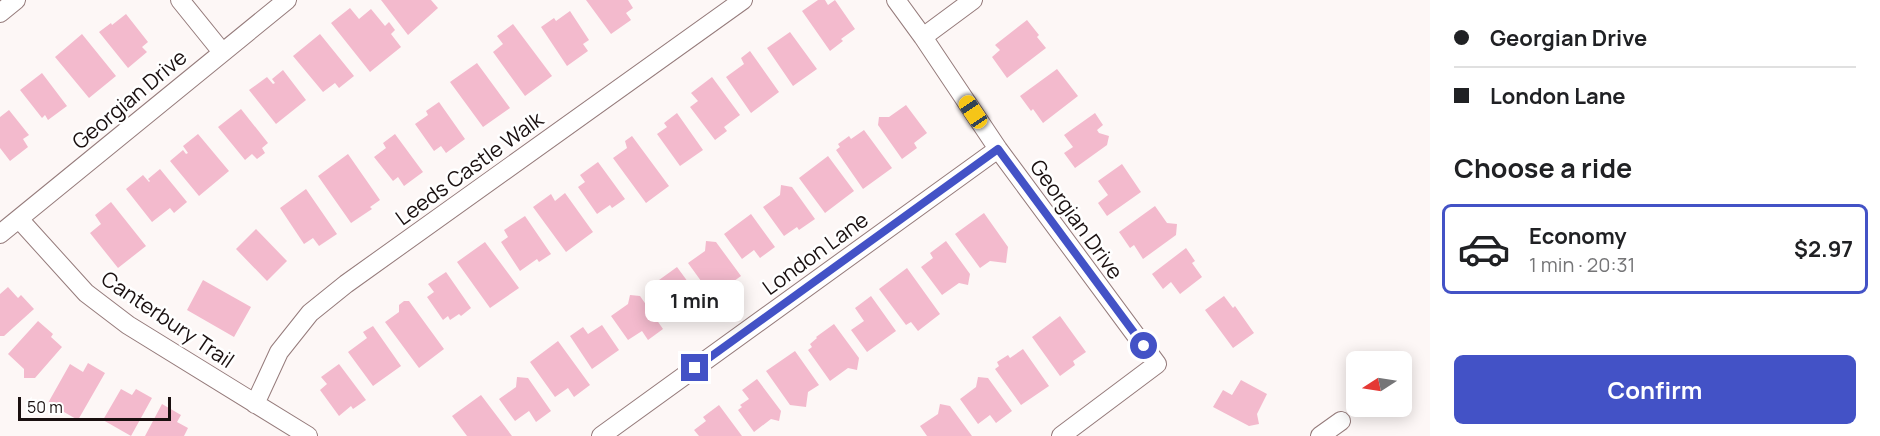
<!DOCTYPE html>
<meta charset="utf-8">
<style>
body{margin:0;font-family:Manrope,sans-serif;background:#f6f6f6;color:#202124;height:100vh;display:flex;flex-direction:column;font-size:22px;white-space:nowrap}
*{box-sizing:border-box;margin:0}
p{font-size:20px;color:#757577}
.icon{flex:none;width:33px;height:33px;fill:none;stroke:currentColor;stroke-width:2;stroke-linecap:round;stroke-linejoin:round}
.map{position:relative;flex:1;overflow:hidden}
.sheet{display:flex;flex-direction:column;background:#fff;width:450px}
.sheet>*{flex:none}
.banner{display:grid;align-content:center;height:132px;padding:0 24px;background:#fff}
.needle{width:39px;rotate:258deg}
.fabs{position:absolute;left:1346px;top:351px;display:grid;gap:12px}
.fabs a{display:grid;place-items:center;width:66px;height:66px;border-radius:9px;background:#fff;box-shadow:0 3px 15px #0003;font-size:30px}
.scale{position:absolute;left:18px;bottom:15px;width:153px;box-sizing:border-box;padding-left:6px;border:3px solid #1a1010;border-top:0;font-size:16px;line-height:21px;white-space:nowrap;color:#1a1010;-webkit-text-stroke:4px #fff;paint-order:stroke}
.end{position:absolute;width:27px;height:27px;margin:-14px;border:8px solid #4352c6;background:#fff;box-shadow:0 0 0 3px #fff}
.from{border-radius:50%}
.bubble{position:absolute;height:42px;border-radius:9px;background:#fff;box-shadow:0 3px 15px #0003;font-size:20px;font-weight:700;line-height:42px;text-align:center}
.car{position:absolute;width:18px;height:36px;margin:-18px -9px;border-radius:8px;box-shadow:0 0 4px 2px #0007;background:linear-gradient(#f5c518 24%,#345 0 40%,#f5c518 0 76%,#345 0 86%,#f5c518 0)}
.banner b{display:flex;align-items:center;gap:21px;height:57px;font-size:22px}
.banner b+b{border-top:2px solid #e0e0e0}
.banner i{width:15px;height:15px;background:#202124}
ul{padding:0;list-style:none}
li{display:flex;align-items:center;gap:18px;height:90px;margin:0 12px 9px;padding:0 12px;border:3px solid transparent;border-radius:9px}
li div{flex:1}
li b{display:block;font-size:22px}
li em{font-style:normal;font-weight:700}
li.active{border-color:#4352c6}
li>.icon{width:54px;height:54px;stroke-width:1.5}
h2{padding:0 24px;font-size:27px;line-height:72px}
.button{display:flex;gap:12px;margin-top:auto;padding:12px 24px}
.button a{flex:1;height:69px;border-radius:9px;background:#4352c6;color:#fff;font-size:24px;font-weight:700;line-height:69px;text-align:center}
main{display:flex;flex:1;min-height:0}
.map>svg:first-child{display:block}
.building{fill:#f3bacd}
.lines{fill:none;stroke-linecap:round;stroke-linejoin:round}
.minor-casing{stroke:#957b7b;stroke-width:20}
.minor{stroke:#fff;stroke-width:18}
.route{stroke:#4352c6;stroke-width:8}
.labels{text-anchor:middle;dominant-baseline:central;stroke-width:5;stroke-linejoin:round;paint-order:stroke}
.street-label{font-size:21px;fill:#1a1010;stroke:#fff}
</style>
<main>
<div class="map">
<svg width="1430" height="436" viewBox="0 0 1430 436">
<rect width="100%" height="100%" fill="#fdf7f6"/>
<path class="building" d="M381,0H431L438,8L408,35Z
M586,0H628L633,8L626,13L631,20L611,34Z
M818,0H825L828,5L835,0L855,29L841,39L843,41L830,51L802,11Z
M350,8L359,19L371,9L385,26L389,22L395,30L391,34L401,47L370,72L331,23Z
M570,11L589,40L583,44L588,51L567,66L541,27L554,18L556,21Z
M126,14L148,42L142,47L147,52L128,68L99,32L111,23L112,25Z
M1027,20L1039,35L1037,37L1046,48L1007,78L992,57L1000,50L995,45Z
M513,24L552,76L525,96L493,52L503,44L497,36Z
M790,32L817,69L793,86L767,48Z
M82,34L116,76L89,98L55,57Z
M320,34L354,76L339,88L335,83L323,92L293,56Z
M750,51L779,92L751,113L726,77L744,64L741,58Z
M477,63L510,108L483,127L450,82Z
M1057,69L1078,96L1043,123L1033,109L1031,111L1020,96Z
M283,70L306,100L276,124L249,90L267,77L273,84L275,83L272,79Z
M42,73L67,106L48,120L45,115L42,118L20,90Z
M712,77L740,115L724,127L727,131L715,140L690,107L698,101L691,93Z
M439,102L465,139L446,153L441,146L434,151L415,124L428,115L426,111Z
M906,105L927,133L914,143L917,148L902,159L878,125L879,117H889Z
M241,109L268,143L262,148L265,153L257,159L252,154L245,160L218,127Z
M9,110L29,135L23,139L28,147L10,161L0,148V117Z
M677,113L703,150L680,166L657,134L667,127L664,123Z
M1095,113L1103,125L1097,130L1099,133L1109,136L1107,145L1075,168L1064,153L1073,147L1064,135Z
M864,130L892,168L863,189L836,150L840,147L838,144L849,136L851,139Z
M198,134L229,171L199,196L170,161L183,150L186,154L188,153L183,146Z
M395,134L423,172L404,186L398,177L393,181L374,157L386,148L383,143Z
M632,136L669,186L646,203L613,158L627,148L625,141Z
M348,154L380,200L370,207L372,209L351,223L318,176Z
M828,156L854,191L825,213L799,178Z
M598,162L625,199L612,208L610,205L597,214L578,187L585,182L580,175Z
M1122,164L1141,192L1107,216L1098,203L1108,195L1098,181Z
M160,169L187,202L174,213L170,208L152,222L126,189L143,175L149,182L150,181L148,179Z
M781,185L792,187L815,219L799,230L797,227L784,236L763,207L780,195Z
M306,189L337,234L319,246L313,238L304,244L280,208Z
M565,193L593,232L566,252L533,207L551,194L555,201Z
M111,202L146,246L118,268L90,233L101,224L95,215Z
M1155,206L1167,223L1177,224L1176,235L1143,259L1134,245L1130,248L1119,232Z
M984,213L1008,247L1006,263L990,261L980,268L955,234Z
M751,214L775,247L760,258L754,250L742,259L724,234Z
M525,216L551,254L539,262L537,259L520,271L501,242L508,237L504,230Z
M256,229L287,261L267,281L236,249Z
M706,241L716,242L741,276L726,287L722,282L709,292L688,263L705,251Z
M946,241L970,274L968,285L959,283L942,295L921,267L933,258L930,253Z
M485,242L519,288L490,308L457,262Z
M1186,248L1195,261L1192,263L1202,277L1180,294L1171,282L1163,289L1152,274Z
M677,267L702,301L686,312L679,303L670,310L667,307L664,309L648,288Z
M907,268L940,314L918,331L911,322L906,325L879,289Z
M446,272L471,308L461,316L459,314L450,320L448,316L443,320L427,297L434,292L428,284Z
M203,280L251,307L234,337L187,310Z
M8,287L18,298L21,295L34,309L4,336H0V294Z
M630,295L640,296L663,329L648,340L642,331L628,340L611,316L628,304Z
M871,296L896,331L867,352L851,330L864,321L855,308Z
M1224,296L1233,308L1235,306L1254,333L1233,348L1205,310Z
M404,301H409L444,349L419,368L385,322L399,312V305Z
M1060,316L1086,352L1073,361L1075,365L1060,376L1032,337Z
M38,321L53,334L51,337L62,347L35,378H24V369L8,354Z
M834,324L859,358L857,370L848,368L830,381L808,350L812,347L810,344L817,338L816,337Z
M602,325L619,350L592,369L570,336L583,327L588,334Z
M373,326L401,366L373,386L348,352L367,338L363,332Z
M558,341L590,385L574,397L568,388L555,397L530,362Z
M1023,349L1049,386L1021,405L995,369L999,366L997,362L1008,355L1010,358Z
M795,351L819,385L808,392L806,407L790,405L766,371Z
M88,363L105,373L78,420L48,403L70,364L83,372Z
M339,364L366,400L353,409L351,406L339,416L320,390L327,384L321,377Z
M517,377L528,378L551,411L536,422L529,411L515,421L499,399L516,387Z
M978,377L988,378L1012,411L996,423L990,415L978,424L960,399L976,387Z
M757,379L781,411L779,421L771,419L754,432L738,410L742,407L740,405L749,399L742,390Z
M1241,380L1267,394L1257,414L1259,424L1249,426L1213,407L1223,390L1232,395Z
M121,389L132,395L136,389L152,398L131,436L103,420Z
M481,395L512,436H467L452,416Z
M162,404L181,415L177,422L188,428L184,436H145Z
M940,404L950,406L972,436H927L920,426L938,414Z
M719,405L742,436H699L694,430L706,421L703,417Z"/>
<g class="lines">
<defs>
<path id="minor" d="M180,0L222,52
M896,0L923,37L998,149L1157,364L1061,436
M0,13L16,0
M923,37L973,0
M19,219L86,293L128,325L308,436
M0,234L287,0
M255,404L279,352L310,313L346,284L743,0
M601,436L998,149
M1320,436L1341,421"/>
</defs>
<use href="#minor" class="minor-casing"/>
<use href="#minor" class="minor"/>
</g>
<g class="lines">
<path class="route" d="M695,368L998,149L1144,346"/>
</g>
<g class="labels">
<g class="street-label">
<text transform="translate(129 99) rotate(-40)">Georgian Drive</text>
<text transform="translate(469 168) rotate(-36)">Leeds Castle Walk</text>
<text transform="translate(1077 219) rotate(54)">Georgian Drive</text>
<text transform="translate(815 253) rotate(-36)">London Lane</text>
<text transform="translate(168 319) rotate(34)">Canterbury Trail</text>
</g>
</g>
</svg>
<div class="fabs">
<a><svg class="needle" viewBox="-14 -14 28 28"><path d="M0-13l5 13h-10z" fill="#e53935"/><path d="M0 13l5-13h-10z" fill="#757577"/></svg></a>
</div>
<div class="scale">50 m</div>
<i class="end from" style="left:1144px;top:346px"></i>
<i class="end" style="left:695px;top:368px"></i>
<div class="bubble" style="left:645px;top:280px;width:99px">1 min</div>
<i class="car" style="left:973px;top:112px;rotate:326deg"></i>
</div>
<section class="sheet">
<div class="banner">
<b><i class="from"></i>Georgian Drive</b>
<b><i></i>London Lane</b>
</div>
<h2>Choose a ride</h2>
<ul>
<li class="active"><svg class="icon" aria-label="car" viewBox="0 0 24 24"><path d="M5 17H2v-5l4-1 3-4h7l3 4 3 1v5h-3M9 17h6M6 11h13"/><circle cx="7" cy="17" r="2"/><circle cx="17" cy="17" r="2"/></svg><div><b>Economy</b><p>1 min · 20:31</p></div><em>$2.97</em></li>
</ul>
<div class="button"><a>Confirm</a></div>
</section>
</main>
